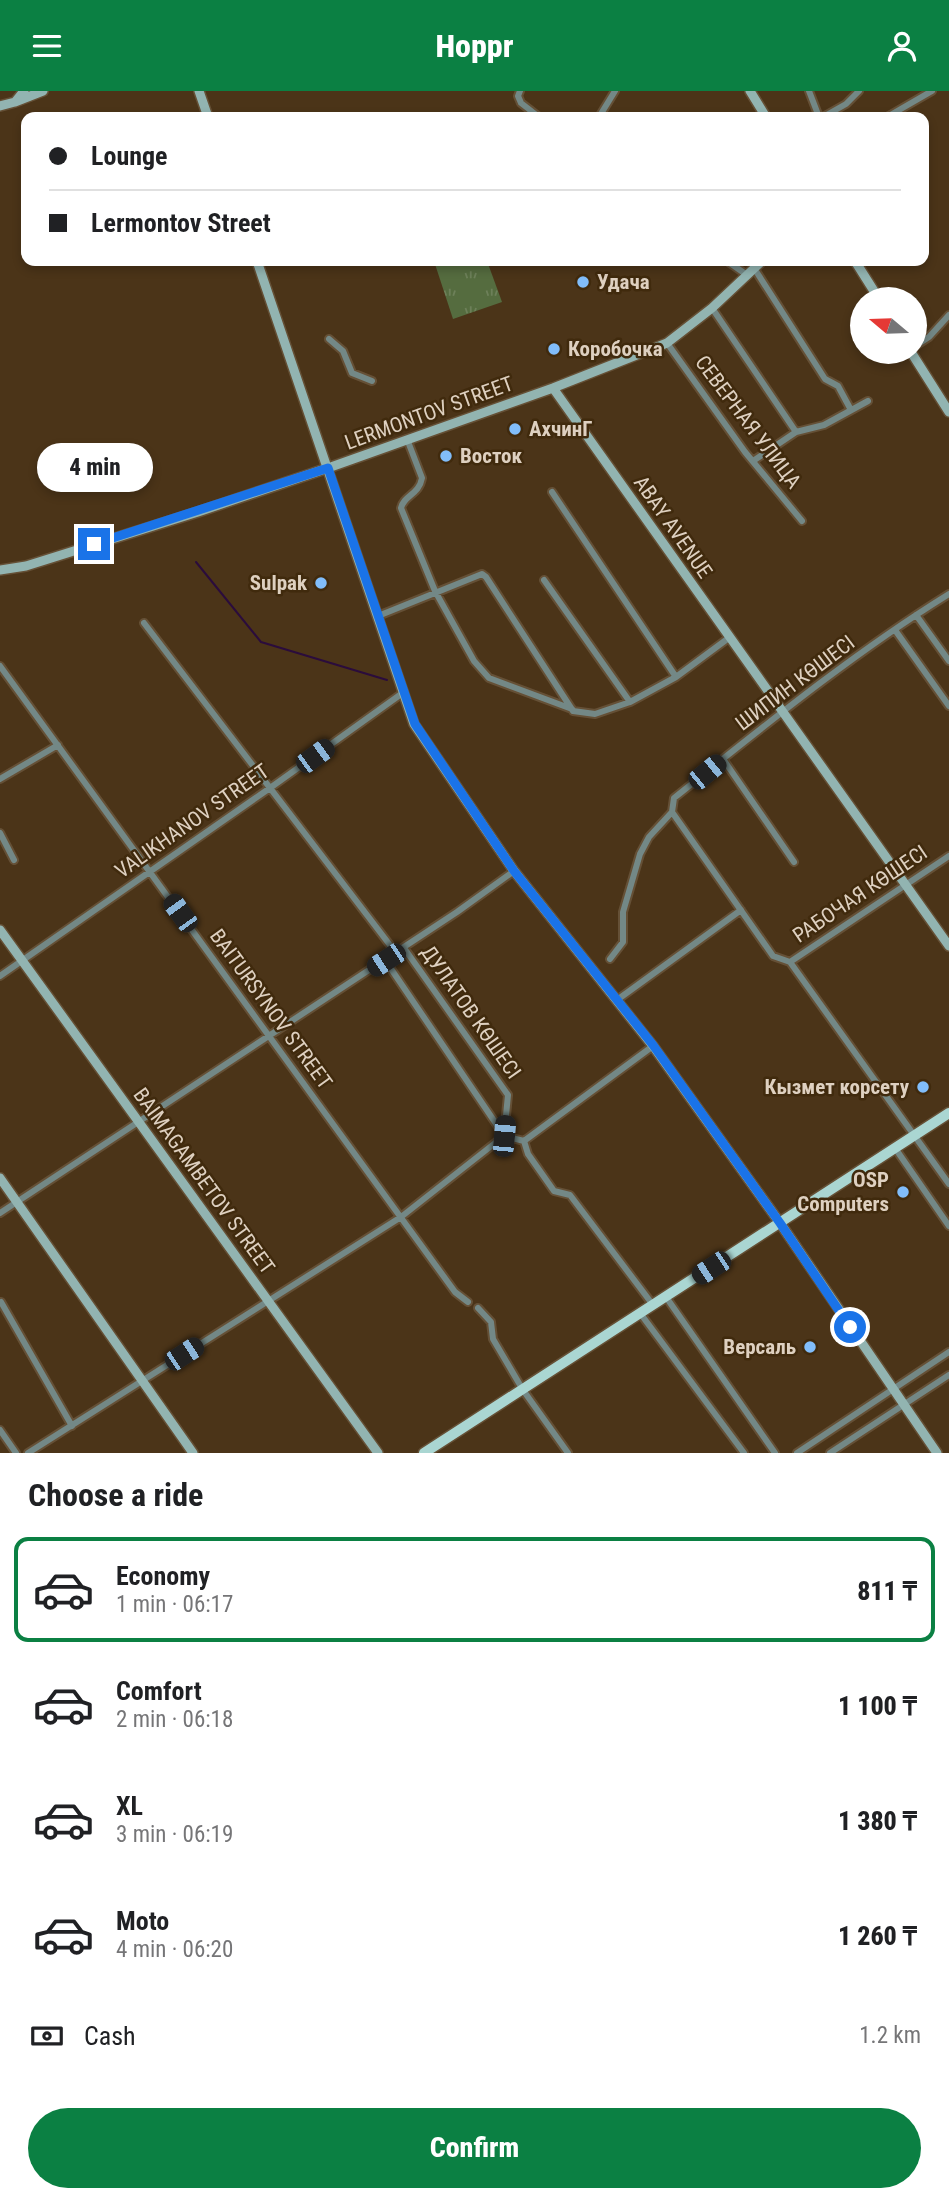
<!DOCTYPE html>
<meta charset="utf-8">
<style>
body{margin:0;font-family:"Roboto Condensed",sans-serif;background:#f6f6f6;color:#202124;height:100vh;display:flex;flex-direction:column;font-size:26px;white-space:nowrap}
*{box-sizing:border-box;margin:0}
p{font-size:23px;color:#757577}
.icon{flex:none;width:38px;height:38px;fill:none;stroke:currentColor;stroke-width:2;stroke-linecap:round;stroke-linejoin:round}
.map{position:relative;height:1362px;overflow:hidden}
.sheet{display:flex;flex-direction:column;background:#fff;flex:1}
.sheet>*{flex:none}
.hud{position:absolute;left:21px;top:21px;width:908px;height:154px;border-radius:14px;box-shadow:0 4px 10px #0003;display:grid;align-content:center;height:154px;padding:0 28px;background:#fff}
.needle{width:46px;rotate:289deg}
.controls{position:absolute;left:850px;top:196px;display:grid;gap:14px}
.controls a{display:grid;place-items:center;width:77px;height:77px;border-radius:50%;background:#fff;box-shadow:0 4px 10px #0003;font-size:35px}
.end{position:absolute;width:32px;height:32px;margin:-16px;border:9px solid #1a73e8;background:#fff;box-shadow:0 0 0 4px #fff}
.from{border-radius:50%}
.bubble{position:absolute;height:49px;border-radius:24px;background:#fff;box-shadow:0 4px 10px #0003;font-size:23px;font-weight:800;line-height:49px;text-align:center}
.car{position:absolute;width:21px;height:42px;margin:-21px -10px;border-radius:9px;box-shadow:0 0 5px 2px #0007;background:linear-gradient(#222 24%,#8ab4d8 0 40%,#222 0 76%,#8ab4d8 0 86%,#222 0)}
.hud b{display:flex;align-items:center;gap:24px;height:66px;font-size:26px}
.hud b+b{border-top:2px solid #e0e0e0}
.hud i{width:18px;height:18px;background:#202124}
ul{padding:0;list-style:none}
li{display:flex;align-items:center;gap:21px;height:105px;margin:0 14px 10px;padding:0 14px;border:4px solid transparent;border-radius:14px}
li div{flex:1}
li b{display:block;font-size:26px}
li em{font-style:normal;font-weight:800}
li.current{border-color:#0b8043}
li>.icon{width:63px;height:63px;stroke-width:1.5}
h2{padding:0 28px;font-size:32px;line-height:84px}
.pay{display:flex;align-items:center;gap:18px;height:77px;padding:0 28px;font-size:26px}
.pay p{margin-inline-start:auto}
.action{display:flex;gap:14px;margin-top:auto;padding:14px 28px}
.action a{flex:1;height:80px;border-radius:42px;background:#0b8043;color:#fff;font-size:28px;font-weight:800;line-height:80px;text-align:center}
header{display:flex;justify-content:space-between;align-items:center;height:91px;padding:0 28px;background:#0b8043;color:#fff;font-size:32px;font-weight:800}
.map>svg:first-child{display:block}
.grass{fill:url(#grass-tufts)}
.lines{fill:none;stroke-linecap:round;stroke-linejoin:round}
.stream{stroke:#2b0c3c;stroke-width:2}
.street-casing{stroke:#655036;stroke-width:10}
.secondary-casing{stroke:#655036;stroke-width:12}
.primary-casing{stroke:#655036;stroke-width:13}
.street{stroke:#738886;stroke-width:6}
.secondary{stroke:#92b4b1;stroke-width:9}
.primary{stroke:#aad6d2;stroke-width:10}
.route{stroke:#1a73e8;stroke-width:9}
.poi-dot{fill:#81bdfa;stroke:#402a0d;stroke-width:2.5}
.labels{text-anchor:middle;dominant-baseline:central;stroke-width:5;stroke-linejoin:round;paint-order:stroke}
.poi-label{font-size:21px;font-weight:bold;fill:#ded0c0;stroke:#402a0d;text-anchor:start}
.street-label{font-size:21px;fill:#ded0c0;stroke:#402a0d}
</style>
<header><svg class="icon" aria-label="menu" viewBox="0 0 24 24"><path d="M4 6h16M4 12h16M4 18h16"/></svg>Hoppr<svg class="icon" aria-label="person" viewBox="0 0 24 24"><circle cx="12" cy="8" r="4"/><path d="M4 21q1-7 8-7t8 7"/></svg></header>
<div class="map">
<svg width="949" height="1362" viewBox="0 0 949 1362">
<defs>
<pattern id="grass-tufts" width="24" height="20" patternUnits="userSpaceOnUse" patternTransform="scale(1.75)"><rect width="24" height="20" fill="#556c3f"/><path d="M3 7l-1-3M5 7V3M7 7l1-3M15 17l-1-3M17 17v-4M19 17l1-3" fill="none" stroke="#6d8059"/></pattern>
</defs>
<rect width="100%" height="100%" fill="#4b3418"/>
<path class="grass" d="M434,170H487L502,211L453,228Z"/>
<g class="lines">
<path class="stream" d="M196,471L261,551L387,589"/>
<defs>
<path id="street" d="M520,0L518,5L521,12L539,26
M809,0L819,26
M599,26L615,0
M823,26L846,13L859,0
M887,26L932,0
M727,170L747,184
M754,177L825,288L838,295L851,319
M712,217L796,341
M329,248L343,260L352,282L372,290
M667,252L745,361L802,430
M915,255L929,246L949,224
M407,348L422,387C419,404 404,404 401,417L435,500L474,570L489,587L572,618
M753,370L796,341L824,334L868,310
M552,401L676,586
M544,489L630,611
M916,524L949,570
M378,525L482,483L486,486L573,620L595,623L630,611L676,586L730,546
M144,532L396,862
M895,539L949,615
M0,575L455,1201L468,1211
M723,668L794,771
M0,688L58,654
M672,721L773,865L790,871L949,1093
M0,742L14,769
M404,857L508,1004L504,1045
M610,868L623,851V821L640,763L649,746L672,721L674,707C763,636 852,563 949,503
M385,869L503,1043
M790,871L949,765
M0,885L270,697L404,601
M617,909L741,819
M504,1045L524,1050
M524,1050L528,1063L554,1100L570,1104L653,1214
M524,1050L653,955
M895,1057L949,1135
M0,1122L457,821L514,780
M666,1206L775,1362
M1,1211L72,1335
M478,1217L491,1231L493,1248L523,1299L568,1362
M640,1222L744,1362
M0,1339L16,1362
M28,1362L401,1126L504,1045
M797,1362L949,1261
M830,1362L949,1284"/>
<path id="secondary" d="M199,0L208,26
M750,0L766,26
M15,11L43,0
M0,15L15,11L24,0
M257,170L414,633L514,780L653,955L780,1132L937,1362
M855,170L879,208
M911,261L949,321
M553,297L949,855
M0,479L26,475L198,421L328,377L553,297L667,252L712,217L762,170
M0,839L378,1362
M0,1087L193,1362"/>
<path id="primary" d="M424,1362L949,1022"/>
</defs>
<use href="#street" class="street-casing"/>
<use href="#secondary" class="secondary-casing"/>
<use href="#primary" class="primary-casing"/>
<use href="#street" class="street"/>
<use href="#secondary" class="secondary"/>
<use href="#primary" class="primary"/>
</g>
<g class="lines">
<path class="route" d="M94,453L328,377L415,633L514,780L653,954L780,1132L850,1236"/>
</g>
<g class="poi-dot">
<circle cx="583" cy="191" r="7"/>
<circle cx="554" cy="258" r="7"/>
<circle cx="515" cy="338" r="7"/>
<circle cx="446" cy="365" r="7"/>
<circle cx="321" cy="492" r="7"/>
<circle cx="923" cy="996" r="7"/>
<circle cx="903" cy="1101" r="7"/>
<circle cx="810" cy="1256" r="7"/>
</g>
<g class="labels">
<g class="poi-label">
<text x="597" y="191">Удача</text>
<text x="568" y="258">Коробочка</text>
<text x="529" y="338">АхчинГ</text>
<text x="460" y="365">Восток</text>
<text x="307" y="492" text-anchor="end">Sulpak</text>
<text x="909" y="996" text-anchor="end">Кызмет корсету</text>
<text x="889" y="1089" text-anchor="end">OSP<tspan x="889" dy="24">Computers</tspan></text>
<text x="796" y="1256" text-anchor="end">Версаль</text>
</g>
<g class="street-label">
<text transform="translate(429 322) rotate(-20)">LERMONTOV STREET</text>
<text transform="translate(748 331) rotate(53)">СЕВЕРНАЯ УЛИЦА</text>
<text transform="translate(673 436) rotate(55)">ABAY AVENUE</text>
<text transform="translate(795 592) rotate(-37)">ШИПИН КӨШЕСІ</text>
<text transform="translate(192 730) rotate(-35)">VALIKHANOV STREET</text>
<text transform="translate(860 803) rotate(-34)">РАБОЧАЯ КӨШЕСІ</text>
<text transform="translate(271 918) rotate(54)">BAITURSYNOV STREET</text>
<text transform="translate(471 921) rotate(55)">ДУЛАТОВ КӨШЕСІ</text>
<text transform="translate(204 1090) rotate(54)">BAIMAGAMBETOV STREET</text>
</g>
</g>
</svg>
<div class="controls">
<a><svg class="needle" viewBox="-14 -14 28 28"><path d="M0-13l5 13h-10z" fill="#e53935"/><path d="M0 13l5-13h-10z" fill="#757577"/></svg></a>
</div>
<i class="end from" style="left:850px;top:1236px"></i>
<i class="end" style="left:94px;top:453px"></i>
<div class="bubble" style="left:37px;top:352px;width:116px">4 min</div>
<i class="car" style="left:315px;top:665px;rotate:54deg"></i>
<i class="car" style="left:707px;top:681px;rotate:51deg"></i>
<i class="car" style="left:180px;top:822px;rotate:324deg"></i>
<i class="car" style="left:386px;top:869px;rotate:237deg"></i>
<i class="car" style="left:504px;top:1045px;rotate:5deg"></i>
<i class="car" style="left:711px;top:1177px;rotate:237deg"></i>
<i class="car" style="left:184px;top:1263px;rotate:57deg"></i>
<div class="hud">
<b><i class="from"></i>Lounge</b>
<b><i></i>Lermontov Street</b>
</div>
</div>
<section class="sheet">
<h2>Choose a ride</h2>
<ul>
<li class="current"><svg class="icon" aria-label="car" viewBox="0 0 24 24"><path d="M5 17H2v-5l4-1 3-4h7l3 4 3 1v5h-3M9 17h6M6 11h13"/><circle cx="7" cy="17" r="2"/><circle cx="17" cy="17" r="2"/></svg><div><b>Economy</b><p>1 min · 06:17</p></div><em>811 ₸</em></li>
<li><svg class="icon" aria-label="car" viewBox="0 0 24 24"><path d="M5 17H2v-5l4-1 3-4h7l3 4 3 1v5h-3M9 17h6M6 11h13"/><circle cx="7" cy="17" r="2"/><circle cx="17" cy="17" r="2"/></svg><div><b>Comfort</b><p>2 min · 06:18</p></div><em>1 100 ₸</em></li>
<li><svg class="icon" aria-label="car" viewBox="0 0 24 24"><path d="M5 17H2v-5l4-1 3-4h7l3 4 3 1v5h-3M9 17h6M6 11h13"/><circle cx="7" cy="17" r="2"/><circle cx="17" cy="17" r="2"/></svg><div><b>XL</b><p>3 min · 06:19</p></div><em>1 380 ₸</em></li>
<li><svg class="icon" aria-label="car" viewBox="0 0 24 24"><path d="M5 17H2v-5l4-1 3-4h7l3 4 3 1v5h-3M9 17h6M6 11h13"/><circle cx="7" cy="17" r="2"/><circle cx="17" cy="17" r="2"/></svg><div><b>Moto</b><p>4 min · 06:20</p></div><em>1 260 ₸</em></li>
</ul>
<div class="pay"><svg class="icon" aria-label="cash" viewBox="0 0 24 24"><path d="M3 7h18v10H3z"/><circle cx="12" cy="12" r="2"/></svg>Cash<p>1.2 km</p></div>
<div class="action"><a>Confirm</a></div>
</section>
